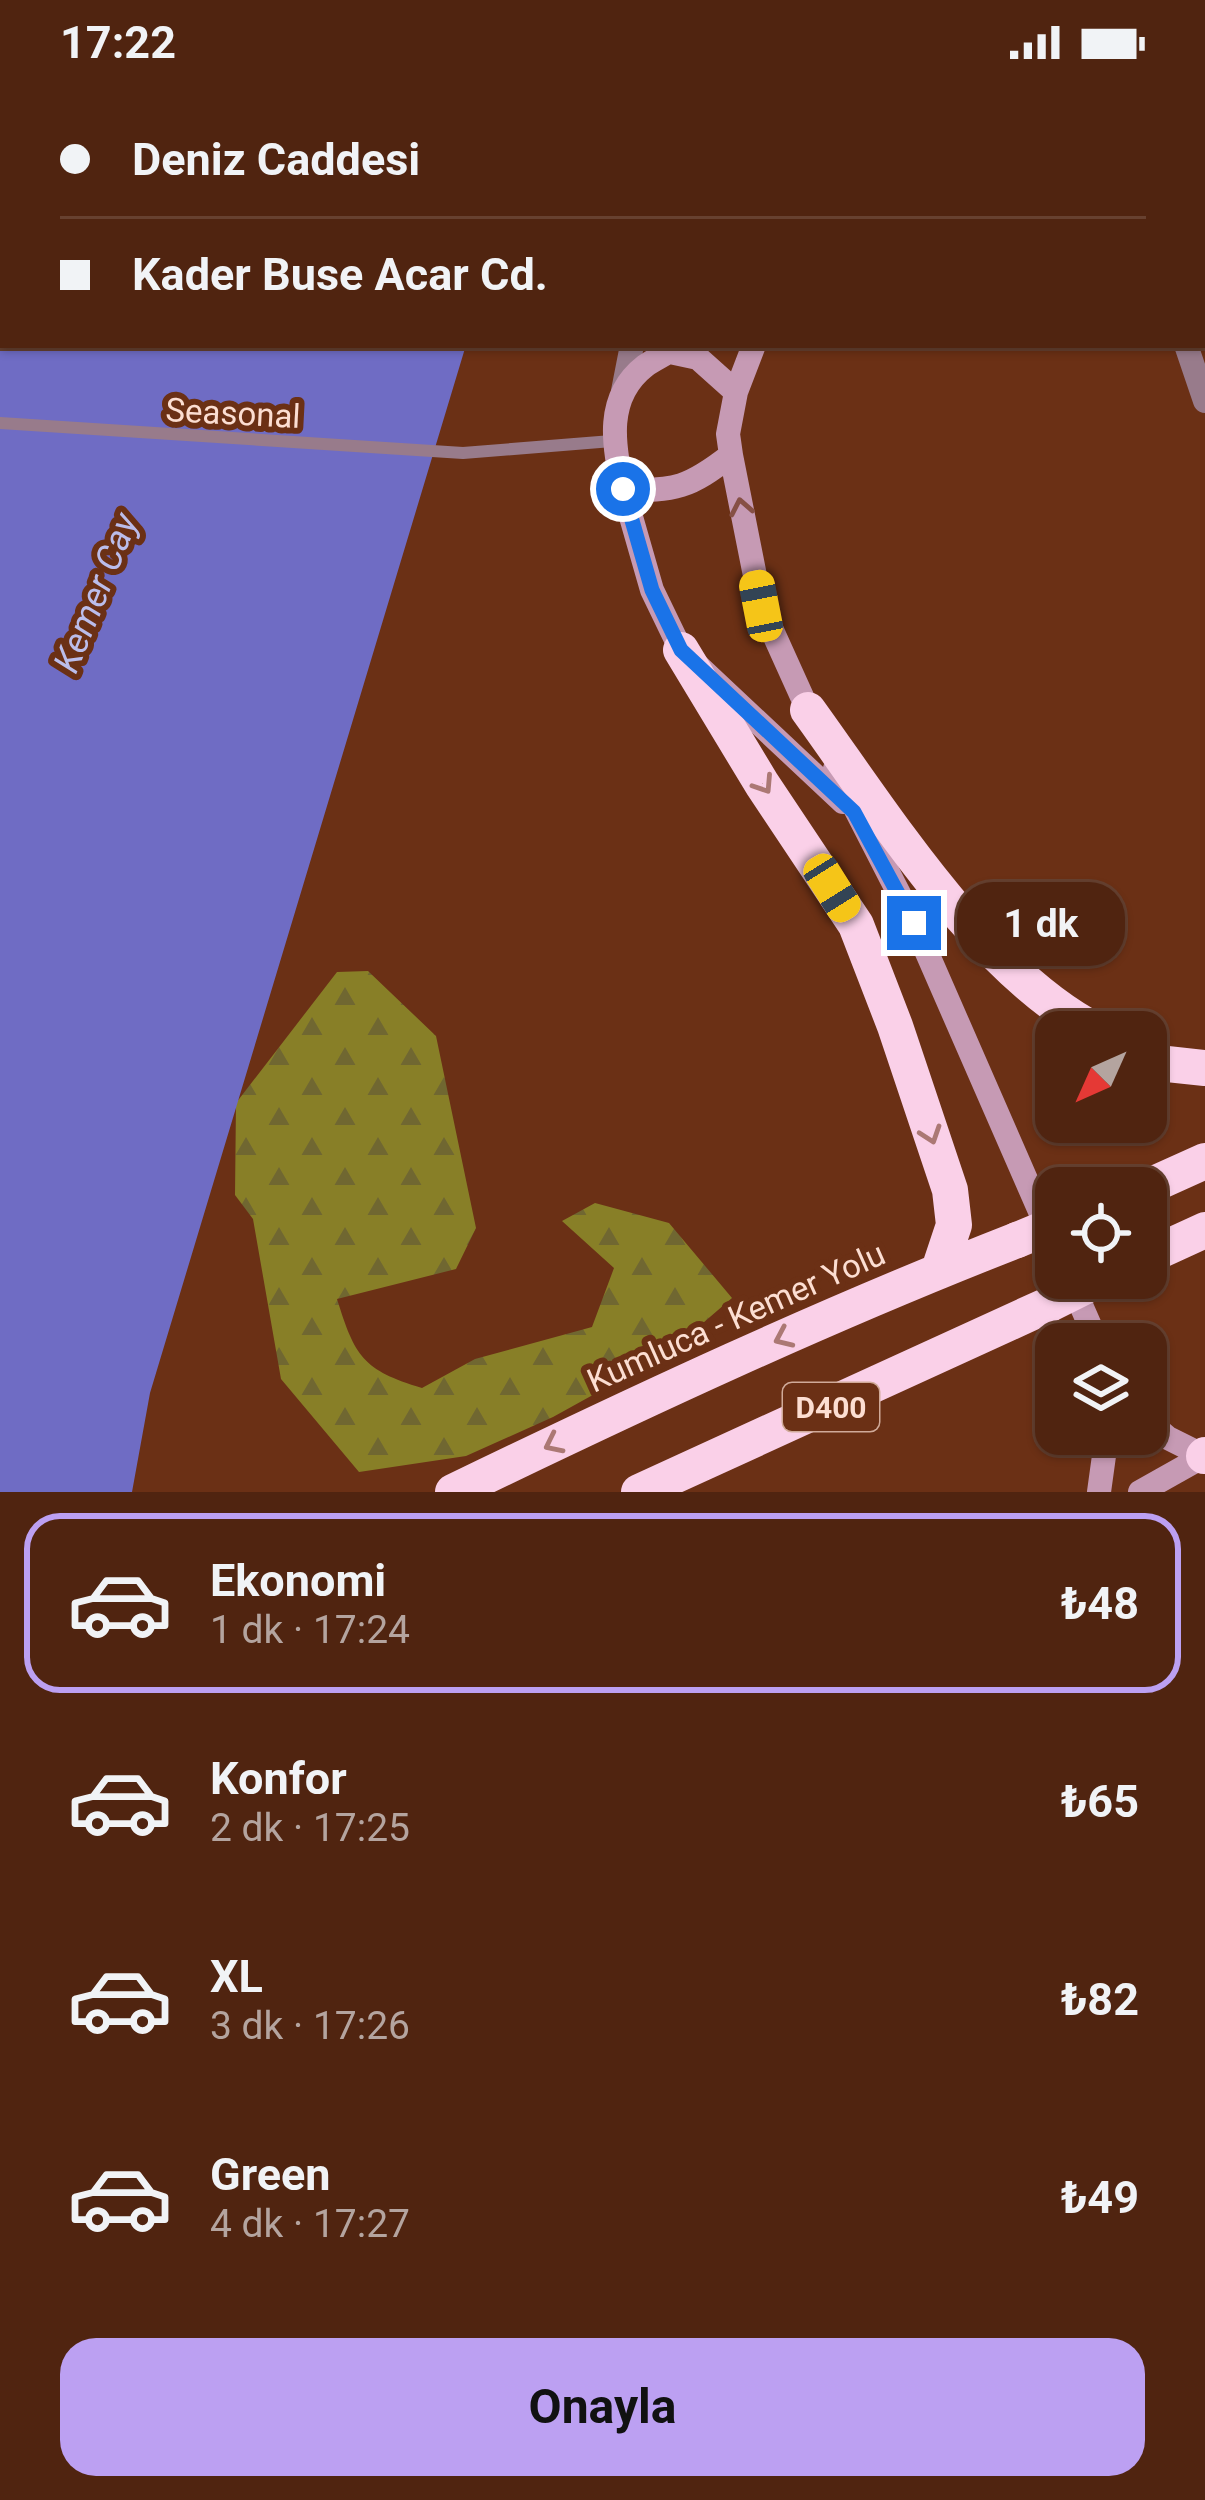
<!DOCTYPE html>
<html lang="tr">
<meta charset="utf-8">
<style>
body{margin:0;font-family:Roboto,sans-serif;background:#562c19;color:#f1f3f6;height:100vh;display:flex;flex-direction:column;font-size:45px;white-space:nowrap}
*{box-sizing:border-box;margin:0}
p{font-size:39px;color:#b4a49f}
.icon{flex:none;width:66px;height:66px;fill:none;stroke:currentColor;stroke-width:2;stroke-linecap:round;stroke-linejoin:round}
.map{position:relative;height:1408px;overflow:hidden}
.side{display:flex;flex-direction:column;background:#502410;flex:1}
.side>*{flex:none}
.top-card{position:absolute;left:0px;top:0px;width:1206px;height:264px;box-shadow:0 3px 9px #0004,0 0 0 3px #674130;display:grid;align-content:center;height:264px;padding:0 60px;background:#502410}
.needle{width:78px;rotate:225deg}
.tools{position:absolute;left:1035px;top:927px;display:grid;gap:24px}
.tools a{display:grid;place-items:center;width:132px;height:132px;border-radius:24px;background:#502410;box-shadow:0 3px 9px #0004,0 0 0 3px #674130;font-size:60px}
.end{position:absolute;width:54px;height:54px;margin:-27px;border:15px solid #1a73e8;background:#fff;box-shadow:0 0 0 6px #fff}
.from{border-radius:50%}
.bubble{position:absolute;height:84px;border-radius:36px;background:#502410;box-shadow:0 3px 9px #0004,0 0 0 3px #674130;font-size:39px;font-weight:700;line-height:84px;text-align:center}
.car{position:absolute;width:36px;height:72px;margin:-36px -18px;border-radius:15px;box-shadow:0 0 9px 3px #0007;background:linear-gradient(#f5c518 24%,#345 0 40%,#f5c518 0 76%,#345 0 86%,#f5c518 0)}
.top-card b{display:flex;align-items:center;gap:42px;height:114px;font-size:45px}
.top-card b+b{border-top:3px solid #674130}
.top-card i{width:30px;height:30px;background:#f1f3f6}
ul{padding:21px 0 0;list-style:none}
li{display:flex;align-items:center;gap:36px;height:180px;margin:0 24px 18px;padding:0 36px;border:6px solid transparent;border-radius:36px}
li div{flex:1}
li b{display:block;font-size:45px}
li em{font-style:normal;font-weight:700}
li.current{border-color:#bca0f2}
li>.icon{width:108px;height:108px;stroke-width:1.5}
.cta{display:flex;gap:24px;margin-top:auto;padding:24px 60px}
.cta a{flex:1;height:138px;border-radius:36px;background:#bca0f2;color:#111;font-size:48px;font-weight:700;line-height:138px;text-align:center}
.status{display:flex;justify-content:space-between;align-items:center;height:84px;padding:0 60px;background:#502410;direction:ltr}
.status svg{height:33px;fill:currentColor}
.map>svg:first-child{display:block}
.forest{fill:url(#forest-firs)}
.water{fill:#6f6cc4}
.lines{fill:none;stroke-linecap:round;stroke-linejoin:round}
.path{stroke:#b68a77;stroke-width:6;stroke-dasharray:6 9;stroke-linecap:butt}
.lane{stroke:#987b8b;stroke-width:12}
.street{stroke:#987b8b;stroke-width:24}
.secondary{stroke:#c69ab4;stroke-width:24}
.highway{stroke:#fad0e8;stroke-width:36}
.highway-bridge{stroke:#fad0e8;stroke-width:36}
.oneway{stroke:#865045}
.oneway2{stroke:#ab7874}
.route{stroke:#1a73e8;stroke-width:15}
.labels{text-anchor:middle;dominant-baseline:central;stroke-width:12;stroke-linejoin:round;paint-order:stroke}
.shield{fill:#6b3015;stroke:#d0aa99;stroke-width:3}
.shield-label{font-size:30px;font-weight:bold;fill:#fcded2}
.street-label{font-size:33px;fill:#fcded2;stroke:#6b3015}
.water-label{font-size:36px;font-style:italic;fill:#bbbdeb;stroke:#6b3015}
</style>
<div class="status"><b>17:22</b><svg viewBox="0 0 49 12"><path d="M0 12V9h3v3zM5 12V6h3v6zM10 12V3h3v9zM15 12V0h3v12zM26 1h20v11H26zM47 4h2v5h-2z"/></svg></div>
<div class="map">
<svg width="1205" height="1408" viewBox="0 0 1205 1408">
<defs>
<pattern id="forest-firs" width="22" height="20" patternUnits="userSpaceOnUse" patternTransform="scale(3)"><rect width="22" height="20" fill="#887f27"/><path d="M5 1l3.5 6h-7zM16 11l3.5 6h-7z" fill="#706731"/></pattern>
</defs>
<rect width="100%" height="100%" fill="#6b3015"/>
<path class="forest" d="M368,887L436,952L476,1144L456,1185L337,1215C355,1273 363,1286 422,1304L475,1275L592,1243L614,1184L562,1137L595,1119L669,1139L732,1214L667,1270L553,1333L466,1372L359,1388L281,1295L253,1135L235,1111L236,1019L337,888Z"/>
<path class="water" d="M0,0L466,3H3V261H466L150,1309L132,1408H0Z"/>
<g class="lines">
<path class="path" d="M528,0V3
M561,0V3"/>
<path class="lane" d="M0,339L463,369L612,357"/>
<path class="street" d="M609,0V3
M1203,108L1205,107
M1186,261L1205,317
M623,307L632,261"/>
<path class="secondary" d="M790,3L791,0
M848,3L849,0
M670,268L698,274L736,308L728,350L731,371C690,403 675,408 623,405C613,361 605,313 645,282C656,274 668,270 677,261
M736,308L754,261
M731,371L761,522L813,637
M623,405L652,506L681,566L843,718
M835,685L914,839L1056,1164
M1070,1196L1098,1260
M1146,1335L1168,1354L1204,1372
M1099,1408L1107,1350
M1140,1408L1204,1372"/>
<path class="highway" d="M681,566L762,700L856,841L895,942L950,1106L954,1141L939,1186
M808,626C884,731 982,889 1098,948
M1146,973L1158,979L1205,984
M1145,1104L1205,1077
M1146,1173L1205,1146
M1204,1372L1205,1371
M453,1408C639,1318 825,1231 1017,1156
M639,1408L1048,1221"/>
<path class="highway-bridge" d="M1017,1156L1056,1140
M1048,1221L1102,1194"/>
</g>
<defs><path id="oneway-chevron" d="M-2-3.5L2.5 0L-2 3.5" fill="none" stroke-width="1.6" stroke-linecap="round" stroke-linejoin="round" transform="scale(3)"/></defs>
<use class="oneway" href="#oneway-chevron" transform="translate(741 423) rotate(-101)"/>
<g class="oneway2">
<use href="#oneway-chevron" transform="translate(764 701) rotate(57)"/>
<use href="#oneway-chevron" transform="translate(931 1051) rotate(71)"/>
<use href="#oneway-chevron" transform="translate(783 1254) rotate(156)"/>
<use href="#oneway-chevron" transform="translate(553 1360) rotate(154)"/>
</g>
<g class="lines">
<path class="route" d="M623,405L652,506L681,566L854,728L914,839"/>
</g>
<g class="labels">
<rect class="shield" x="783" y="1299" width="96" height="48" rx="9"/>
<g class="shield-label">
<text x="831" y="1323">D400</text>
</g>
<g class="street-label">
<text transform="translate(233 329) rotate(3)">Seasonal</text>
<text transform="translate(736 1233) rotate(-24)">Kumluca - Kemer Yolu</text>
</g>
<g class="water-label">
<text transform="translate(96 509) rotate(-68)">Kemer Cay</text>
</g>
</g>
</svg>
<div class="tools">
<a><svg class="needle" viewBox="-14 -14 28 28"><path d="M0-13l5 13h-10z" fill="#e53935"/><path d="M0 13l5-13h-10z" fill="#b4a49f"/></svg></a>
<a><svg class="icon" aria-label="locate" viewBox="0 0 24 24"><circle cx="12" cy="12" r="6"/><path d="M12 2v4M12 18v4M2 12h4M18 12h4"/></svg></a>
<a><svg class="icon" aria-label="layers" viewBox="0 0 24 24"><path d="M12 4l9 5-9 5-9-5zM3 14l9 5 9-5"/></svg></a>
</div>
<i class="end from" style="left:623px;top:405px"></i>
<i class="end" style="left:914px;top:839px"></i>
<div class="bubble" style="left:957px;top:798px;width:168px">1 dk</div>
<i class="car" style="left:761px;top:522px;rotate:349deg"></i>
<i class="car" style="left:832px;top:804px;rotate:148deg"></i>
<div class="top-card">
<b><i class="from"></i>Deniz Caddesi</b>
<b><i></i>Kader Buse Acar Cd.</b>
</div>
</div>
<section class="side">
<ul>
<li class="current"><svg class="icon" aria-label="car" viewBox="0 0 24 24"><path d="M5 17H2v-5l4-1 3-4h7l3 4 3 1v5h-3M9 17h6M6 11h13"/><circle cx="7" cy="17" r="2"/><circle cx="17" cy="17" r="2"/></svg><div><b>Ekonomi</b><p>1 dk · 17:24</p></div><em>₺48</em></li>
<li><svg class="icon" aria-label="car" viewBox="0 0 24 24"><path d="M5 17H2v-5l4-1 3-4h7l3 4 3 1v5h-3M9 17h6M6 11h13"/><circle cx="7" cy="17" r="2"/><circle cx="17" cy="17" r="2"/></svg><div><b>Konfor</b><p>2 dk · 17:25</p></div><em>₺65</em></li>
<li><svg class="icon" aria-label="car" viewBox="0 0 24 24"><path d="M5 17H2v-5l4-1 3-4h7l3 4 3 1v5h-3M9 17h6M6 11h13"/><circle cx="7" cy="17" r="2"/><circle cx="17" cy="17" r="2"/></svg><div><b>XL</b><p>3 dk · 17:26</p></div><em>₺82</em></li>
<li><svg class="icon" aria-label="car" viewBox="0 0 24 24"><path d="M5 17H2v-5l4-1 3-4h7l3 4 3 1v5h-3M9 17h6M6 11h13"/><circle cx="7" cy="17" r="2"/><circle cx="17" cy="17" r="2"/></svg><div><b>Green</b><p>4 dk · 17:27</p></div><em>₺49</em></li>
</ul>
<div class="cta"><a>Onayla</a></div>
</section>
